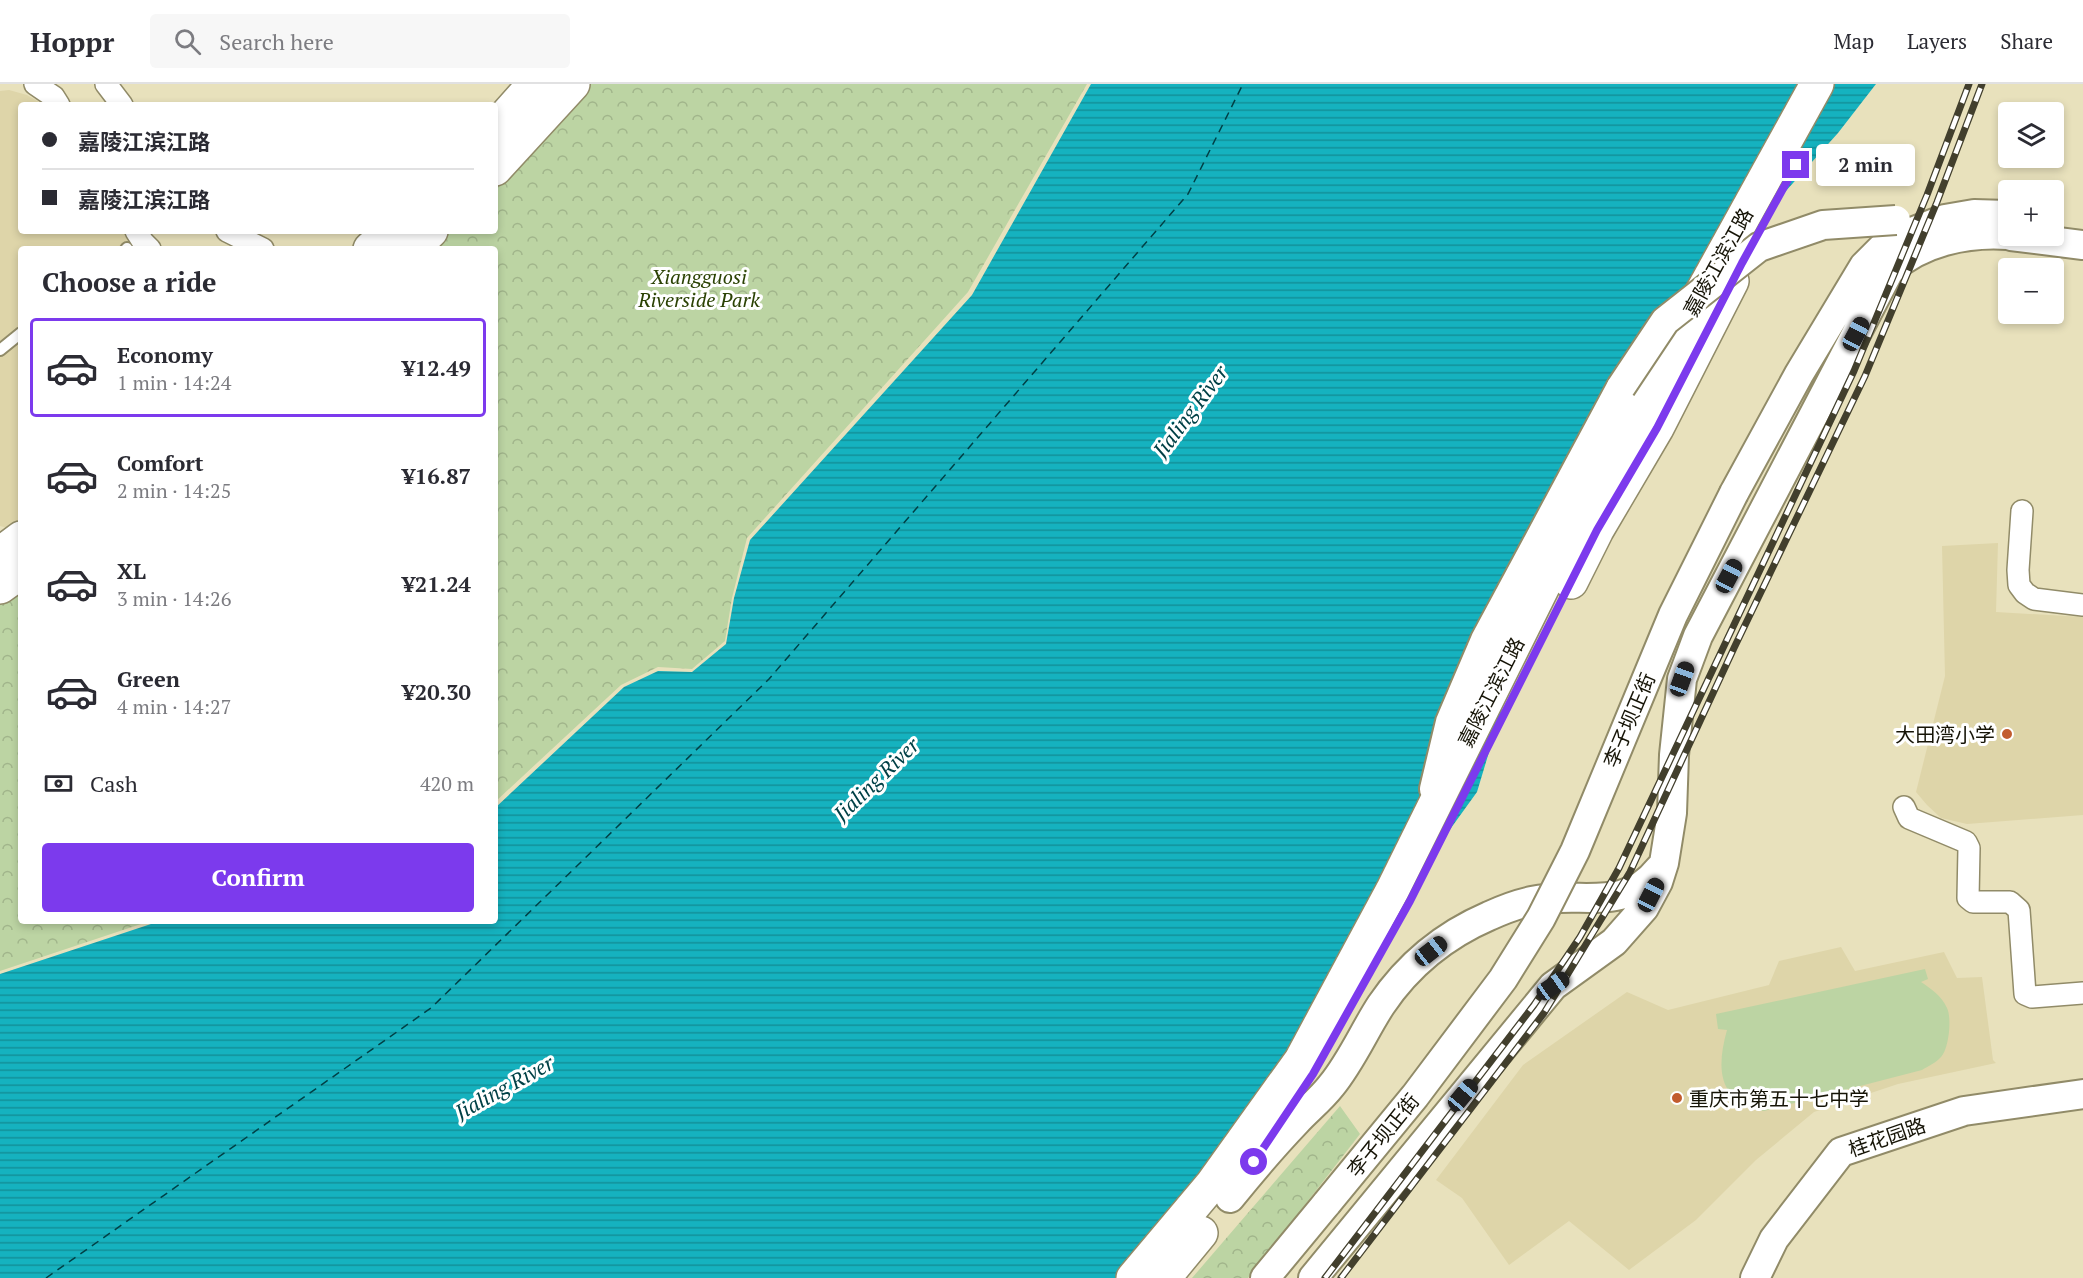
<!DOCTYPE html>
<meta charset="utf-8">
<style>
body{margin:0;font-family:"PT Serif","Noto Sans SC",serif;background:#f7f7f7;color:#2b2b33;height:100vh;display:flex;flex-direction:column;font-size:22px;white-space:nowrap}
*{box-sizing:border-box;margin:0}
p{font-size:20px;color:#7c7c81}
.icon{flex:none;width:33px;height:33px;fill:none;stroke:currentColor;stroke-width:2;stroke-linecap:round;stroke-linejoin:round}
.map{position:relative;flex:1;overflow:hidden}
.details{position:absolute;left:18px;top:162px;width:480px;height:678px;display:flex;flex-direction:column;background:#fff;border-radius:6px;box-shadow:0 3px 9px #0003}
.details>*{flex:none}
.banner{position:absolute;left:18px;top:18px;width:480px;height:132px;border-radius:6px;box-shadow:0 3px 9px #0003;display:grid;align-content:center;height:132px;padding:0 24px;background:#fff}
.controls{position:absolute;left:1998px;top:18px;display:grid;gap:12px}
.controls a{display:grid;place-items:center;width:66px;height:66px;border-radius:6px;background:#fff;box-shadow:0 3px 9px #0003;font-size:30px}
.end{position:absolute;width:27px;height:27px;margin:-14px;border:8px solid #7c3aed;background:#fff;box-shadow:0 0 0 3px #fff}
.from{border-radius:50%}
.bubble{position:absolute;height:42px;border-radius:6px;background:#fff;box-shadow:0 3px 9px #0003;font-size:20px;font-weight:600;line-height:42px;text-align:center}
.car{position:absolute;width:18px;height:36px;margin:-18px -9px;border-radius:8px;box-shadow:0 0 4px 2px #0007;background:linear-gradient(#222 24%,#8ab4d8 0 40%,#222 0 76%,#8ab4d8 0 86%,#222 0)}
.banner b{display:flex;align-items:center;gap:21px;height:57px;font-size:22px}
.banner b+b{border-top:2px solid #e1e1e2}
.banner i{width:15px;height:15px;background:#2b2b33}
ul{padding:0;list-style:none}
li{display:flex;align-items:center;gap:18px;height:99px;margin:0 12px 9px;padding:0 12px;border:3px solid transparent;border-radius:6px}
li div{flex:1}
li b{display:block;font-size:22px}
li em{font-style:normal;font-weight:600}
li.selected{border-color:#7c3aed}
li>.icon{width:54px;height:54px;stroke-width:1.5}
h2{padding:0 24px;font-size:27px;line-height:72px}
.pay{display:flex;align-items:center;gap:15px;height:66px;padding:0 24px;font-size:22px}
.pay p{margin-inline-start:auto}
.action{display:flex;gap:12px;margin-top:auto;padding:12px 24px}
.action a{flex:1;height:69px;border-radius:6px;background:#7c3aed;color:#fff;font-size:24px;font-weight:600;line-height:69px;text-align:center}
header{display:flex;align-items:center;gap:36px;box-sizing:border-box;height:84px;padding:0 30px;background:#fff;border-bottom:2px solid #e1e1e2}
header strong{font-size:28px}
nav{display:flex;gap:33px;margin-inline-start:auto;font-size:21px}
.search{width:420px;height:54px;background:#f7f7f7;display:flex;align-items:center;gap:15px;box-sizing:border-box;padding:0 21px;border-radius:6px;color:#7c7c81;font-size:22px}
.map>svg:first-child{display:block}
.built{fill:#ded5a9}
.park{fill:url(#park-crowns)}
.garden{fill:#bcd4a3}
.water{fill:url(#water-rules)}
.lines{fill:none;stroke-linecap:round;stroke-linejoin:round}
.ferry{stroke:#004046;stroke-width:1.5;stroke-dasharray:8 6;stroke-linecap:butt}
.lane-casing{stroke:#918b68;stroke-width:14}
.street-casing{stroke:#918b68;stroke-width:24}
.secondary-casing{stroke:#918b68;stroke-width:32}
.primary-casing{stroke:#918b68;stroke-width:36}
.lane{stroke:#fff;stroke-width:10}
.street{stroke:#fff;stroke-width:21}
.secondary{stroke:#fff;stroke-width:28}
.primary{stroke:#fff;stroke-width:33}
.rail-casing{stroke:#423f2d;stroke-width:7}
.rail{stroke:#fff;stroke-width:4.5;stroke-dasharray:14;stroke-linecap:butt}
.secondary-bridge-casing{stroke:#918b68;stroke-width:32;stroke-linecap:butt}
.secondary-bridge{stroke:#fff;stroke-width:28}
.route{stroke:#7c3aed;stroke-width:8}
.poi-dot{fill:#c25c2e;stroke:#fff;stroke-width:2}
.labels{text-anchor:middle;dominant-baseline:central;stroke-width:6;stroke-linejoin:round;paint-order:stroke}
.street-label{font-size:20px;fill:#161407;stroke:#fff}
.park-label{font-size:20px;font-style:italic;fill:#2b4204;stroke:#fff}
.poi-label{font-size:20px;fill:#161407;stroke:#fff;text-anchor:end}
.water-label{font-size:21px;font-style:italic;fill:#004046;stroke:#fff}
</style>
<header>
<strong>Hoppr</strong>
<div class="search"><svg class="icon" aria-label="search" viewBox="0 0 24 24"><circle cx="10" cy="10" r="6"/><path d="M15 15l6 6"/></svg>Search here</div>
<nav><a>Map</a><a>Layers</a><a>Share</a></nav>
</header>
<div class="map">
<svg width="2083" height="1194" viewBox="0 0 2083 1194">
<defs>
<pattern id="park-crowns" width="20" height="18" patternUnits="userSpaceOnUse" patternTransform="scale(1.5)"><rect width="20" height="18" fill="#bcd4a3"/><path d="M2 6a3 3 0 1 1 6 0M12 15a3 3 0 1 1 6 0" fill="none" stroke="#a1b58b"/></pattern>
<pattern id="water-rules" width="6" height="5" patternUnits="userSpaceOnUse" patternTransform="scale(1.5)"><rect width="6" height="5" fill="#15b2bf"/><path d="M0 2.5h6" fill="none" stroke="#129099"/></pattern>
</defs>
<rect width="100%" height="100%" fill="#e8e1bc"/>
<path class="built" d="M9,6L27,11L44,21H21V147H124L135,165H21V441L15,446L0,442V7Z
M1998,459L1996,528L2083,533V731L1967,740L1941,734L1927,721L1916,708L1945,592L1942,462Z
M1841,863L1855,887L1944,868L1957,894L1982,893L1993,976L1996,979L1898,1000L1814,1028L1756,1076L1696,1136L1629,1186L1569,1137L1509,1181L1462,1114L1436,1096L1523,981L1627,908L1668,926L1769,901L1779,877Z"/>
<path class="park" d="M588,0H1087L968,208L747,454L732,514L725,557L692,585L658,583L621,601L495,718V165H425L444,147H495V98Z
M21,502V837H150L0,887V517Z
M1340,1022L1360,1050L1248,1194H1192Z"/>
<path class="garden" d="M1925,885L1928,895L1921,898C1930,904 1942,912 1947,924C1952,934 1949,965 1941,973C1936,979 1928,982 1922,986L1764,1027C1718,1017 1716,986 1727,946L1718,945L1716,930Z"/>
<path class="water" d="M1091,0H1876L1838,49L1593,322L1477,708L1205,1085L1130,1194H0V890L160,837H495V724L624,603L658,587L692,588L726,560L734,514L750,456L972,211Z"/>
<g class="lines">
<path class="ferry" d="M46,1194L431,924L769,595L1188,110L1243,0"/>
<defs>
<path id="lane" d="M126,165L127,164
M0,266L21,249"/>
<path id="street" d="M35,0L54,13L59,21
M106,0L122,21
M136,147L143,158L150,165
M227,147L263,165
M2022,427L2018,486L2019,501L2025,509L2034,515L2083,521
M1904,723L1909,734L1966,758L1969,764L1968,814L1973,818H2010L2019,826L2025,910L2032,913L2083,909"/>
<path id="secondary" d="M2011,152L2083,161
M1734,409L1799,290L1864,182L1889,157L1945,135L1974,130L2008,131
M1434,705L1450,638L1485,556L1621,303
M1230,1114C1251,1088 1273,1062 1296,1038C1307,1026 1321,1015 1331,1002C1351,978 1364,947 1381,921C1408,881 1445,851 1489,832C1502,826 1518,820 1532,817C1581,806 1623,830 1659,785
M1265,1194L1327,1119
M1313,1194L1553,902L1614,858L1644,824L1658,798L1664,779L1672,729L1674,671L1682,595L1698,552L1889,187C1920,158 1967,148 2008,151
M1755,1194L1774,1155L1841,1068L1964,1027L2083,1010"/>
<path id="primary" d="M495,44L534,0
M495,85L573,0
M370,165L390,147
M412,165L431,147
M0,470L21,454
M1571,498L1597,446L1657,344L1732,197
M0,503L21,488
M1133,1194L1212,1100L1301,976L1393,805L1577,434L1817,0
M1164,1194L1201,1149"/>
</defs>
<use href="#lane" class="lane-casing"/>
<use href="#street" class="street-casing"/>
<use href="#secondary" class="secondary-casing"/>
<use href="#primary" class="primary-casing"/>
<use href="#lane" class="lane"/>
<use href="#street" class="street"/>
<use href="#secondary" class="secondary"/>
<use href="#primary" class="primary"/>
<defs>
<path id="rail" d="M1325,1194L1534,921L1580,853L1619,784L1854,287L1927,111L1969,0
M1341,1194L1544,929L1630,788L1734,564L1865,292L1937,118L1982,0"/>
</defs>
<use href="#rail" class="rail-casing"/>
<use href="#rail" class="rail"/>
<defs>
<path id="secondary-bridge" d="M1621,303L1665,237L1759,163L1823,141L1896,136
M1327,1119L1415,1012L1503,895L1541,834L1575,767L1673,531L1734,409"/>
</defs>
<use href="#secondary-bridge" class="secondary-bridge-casing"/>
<use href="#secondary-bridge" class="secondary-bridge"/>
</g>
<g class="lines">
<path class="route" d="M1254,1078L1313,990L1410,817L1597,446L1657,344L1742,179L1796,81"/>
</g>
<g class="poi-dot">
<circle cx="2007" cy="650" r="6"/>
<circle cx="1677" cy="1014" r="6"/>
</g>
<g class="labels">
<g class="street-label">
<text transform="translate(1718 178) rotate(-61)">嘉陵江滨江路</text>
<text transform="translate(1491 608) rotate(-63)">嘉陵江滨江路</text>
<text transform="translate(1629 636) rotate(-67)">李子坝正街</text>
<text transform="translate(1383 1051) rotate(-51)">李子坝正街</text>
<text transform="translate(1887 1053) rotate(-19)">桂花园路</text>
</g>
<g class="park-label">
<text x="699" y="192">Xiangguosi<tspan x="699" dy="23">Riverside Park</tspan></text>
</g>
<g class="poi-label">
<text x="1995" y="650">大田湾小学</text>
<text x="1689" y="1014" text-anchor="start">重庆市第五十七中学</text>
</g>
<g class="water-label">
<text transform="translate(1190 327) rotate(-53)">Jialing River</text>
<text transform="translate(876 695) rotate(-44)">Jialing River</text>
<text transform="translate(504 1003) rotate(-29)">Jialing River</text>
</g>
</g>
</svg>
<div class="controls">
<a><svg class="icon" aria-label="layers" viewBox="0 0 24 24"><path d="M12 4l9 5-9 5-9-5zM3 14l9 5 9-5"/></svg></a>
<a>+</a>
<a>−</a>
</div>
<i class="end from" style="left:1254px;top:1078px"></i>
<i class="end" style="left:1796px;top:81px"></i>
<div class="bubble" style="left:1816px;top:60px;width:99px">2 min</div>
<i class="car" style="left:1856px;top:250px;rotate:28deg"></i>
<i class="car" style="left:1729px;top:492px;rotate:28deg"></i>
<i class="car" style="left:1682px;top:595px;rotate:20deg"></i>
<i class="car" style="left:1651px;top:811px;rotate:27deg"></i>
<i class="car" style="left:1431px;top:867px;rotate:52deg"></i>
<i class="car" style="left:1553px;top:902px;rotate:55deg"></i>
<i class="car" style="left:1463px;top:1011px;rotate:40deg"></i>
<div class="banner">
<b><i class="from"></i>嘉陵江滨江路</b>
<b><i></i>嘉陵江滨江路</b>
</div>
<section class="details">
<h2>Choose a ride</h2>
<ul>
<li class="selected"><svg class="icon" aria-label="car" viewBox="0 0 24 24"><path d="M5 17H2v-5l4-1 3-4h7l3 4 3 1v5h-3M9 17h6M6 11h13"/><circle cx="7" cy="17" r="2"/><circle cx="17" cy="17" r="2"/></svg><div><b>Economy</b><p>1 min · 14:24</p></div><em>¥12.49</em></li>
<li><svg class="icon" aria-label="car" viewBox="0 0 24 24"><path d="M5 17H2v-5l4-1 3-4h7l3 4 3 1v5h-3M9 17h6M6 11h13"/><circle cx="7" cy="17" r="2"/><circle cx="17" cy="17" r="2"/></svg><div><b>Comfort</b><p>2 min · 14:25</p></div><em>¥16.87</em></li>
<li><svg class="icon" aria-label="car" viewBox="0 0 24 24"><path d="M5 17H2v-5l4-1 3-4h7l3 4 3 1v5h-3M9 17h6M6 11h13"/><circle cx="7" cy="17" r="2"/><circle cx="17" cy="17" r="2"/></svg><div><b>XL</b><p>3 min · 14:26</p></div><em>¥21.24</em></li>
<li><svg class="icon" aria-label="car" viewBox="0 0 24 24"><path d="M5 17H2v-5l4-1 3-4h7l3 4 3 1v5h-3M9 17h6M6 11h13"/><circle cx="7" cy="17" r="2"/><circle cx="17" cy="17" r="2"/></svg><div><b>Green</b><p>4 min · 14:27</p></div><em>¥20.30</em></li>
</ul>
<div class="pay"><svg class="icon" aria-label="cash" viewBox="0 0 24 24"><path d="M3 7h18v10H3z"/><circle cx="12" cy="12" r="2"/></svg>Cash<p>420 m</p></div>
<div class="action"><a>Confirm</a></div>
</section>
</div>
